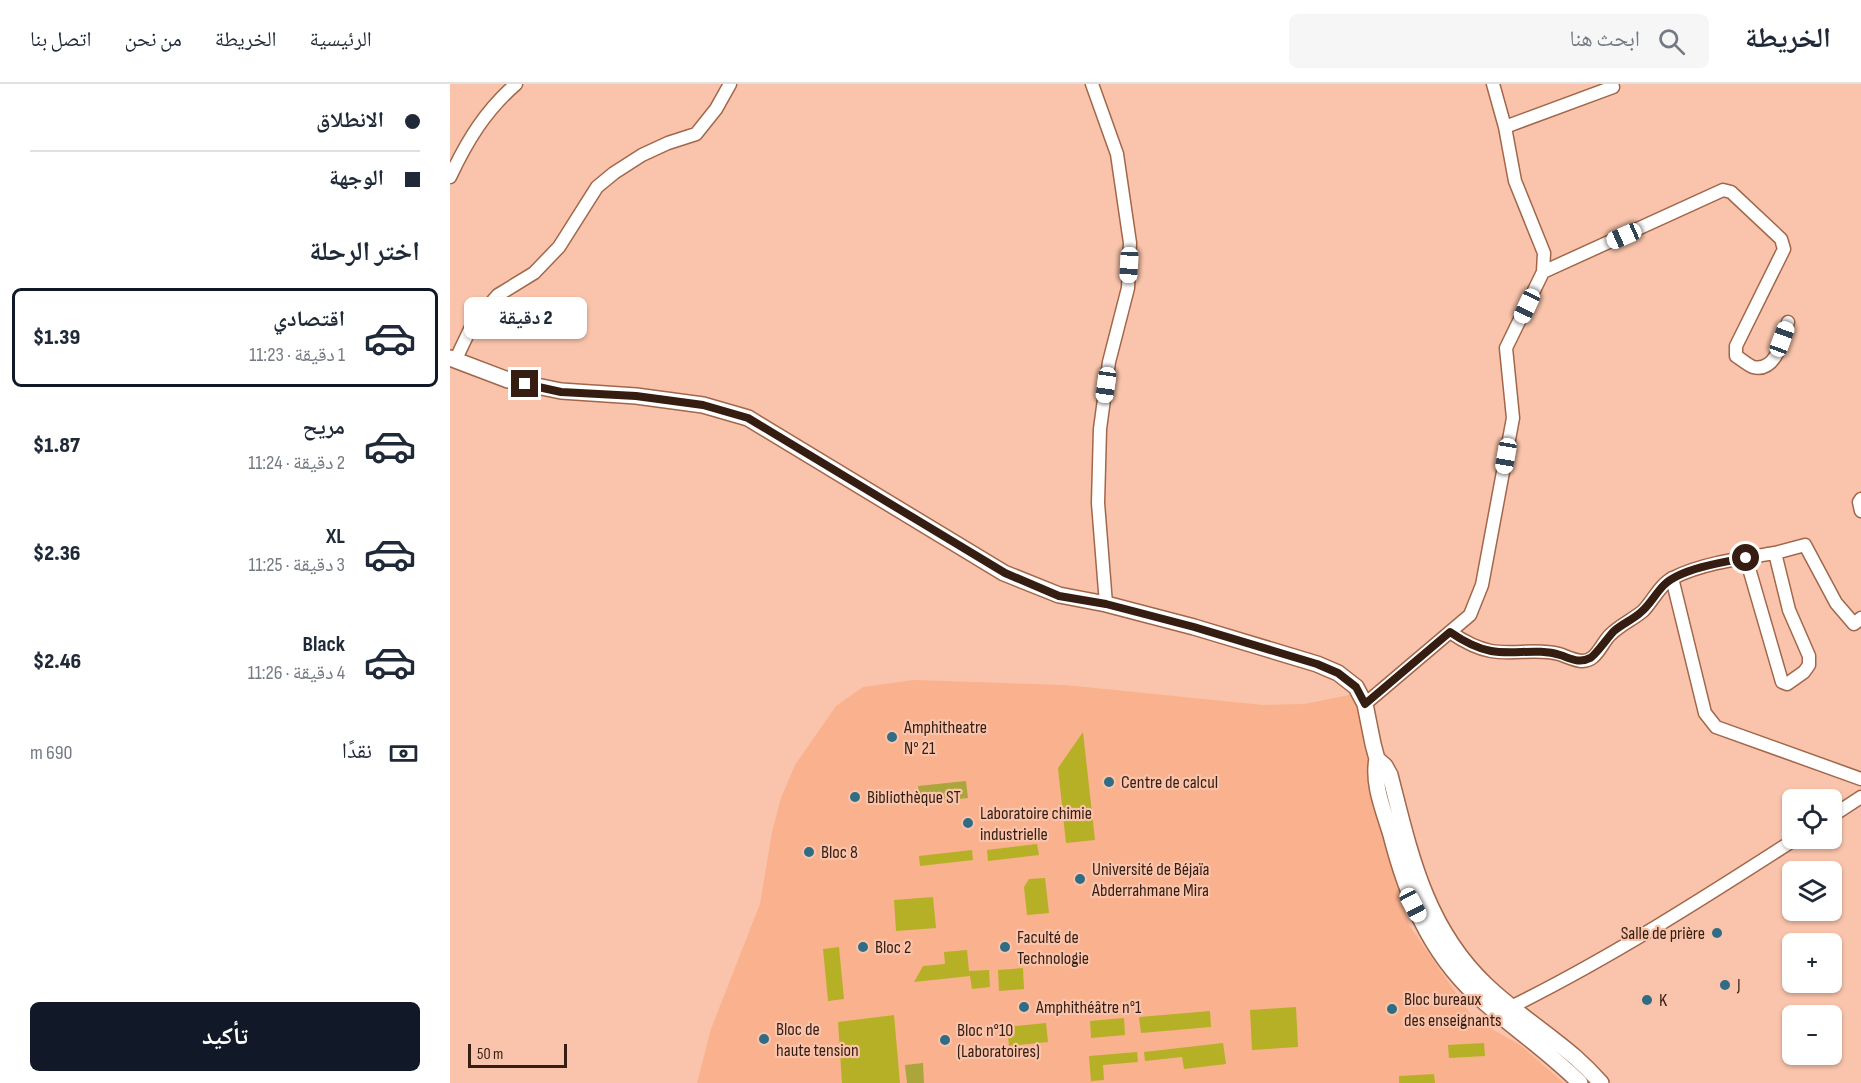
<!DOCTYPE html>
<html lang="ar">
<meta charset="utf-8">
<style>
body{margin:0;font-family:"Sofia Sans Condensed","Noto Naskh Arabic",sans-serif;background:#f6f6f7;color:#1f2937;direction:rtl;height:100vh;display:flex;flex-direction:column;font-size:22px;white-space:nowrap}
*{box-sizing:border-box;margin:0}
p{font-size:20px;color:#747a83}
.icon{flex:none;width:33px;height:33px;fill:none;stroke:currentColor;stroke-width:2;stroke-linecap:round;stroke-linejoin:round}
.map{position:relative;flex:1;overflow:hidden;direction:ltr}
.side{display:flex;flex-direction:column;background:#fff;width:450px}
.side>*{flex:none}
.banner{display:grid;align-content:center;height:132px;padding:0 30px;background:#fff}
.tools{position:absolute;left:1332px;top:705px;display:grid;gap:12px}
.tools a{display:grid;place-items:center;width:60px;height:60px;border-radius:9px;background:#fff;box-shadow:0 2px 4px #0004;font-size:30px}
.scale{position:absolute;left:18px;bottom:15px;width:99px;box-sizing:border-box;padding-left:6px;border:3px solid #361d11;border-top:0;font-size:16px;line-height:21px;white-space:nowrap;color:#361d11;-webkit-text-stroke:4px #f9c4ab;paint-order:stroke}
.end{position:absolute;width:27px;height:27px;margin:-14px;border:8px solid #361d11;background:#fff;box-shadow:0 0 0 3px #fff}
.from{border-radius:50%}
.bubble{position:absolute;height:42px;border-radius:9px;background:#fff;box-shadow:0 2px 4px #0004;font-size:20px;font-weight:800;line-height:42px;text-align:center;direction:rtl}
.car{position:absolute;width:18px;height:36px;margin:-18px -9px;border-radius:8px;box-shadow:0 0 4px 2px #0007;background:linear-gradient(#fff 24%,#345 0 40%,#fff 0 76%,#345 0 86%,#fff 0)}
.banner b{display:flex;align-items:center;gap:21px;height:57px;font-size:22px}
.banner b+b{border-top:2px solid #e0e1e3}
.banner i{width:15px;height:15px;background:#1f2937}
ul{padding:0;list-style:none}
li{display:flex;align-items:center;gap:18px;height:99px;margin:0 12px 9px;padding:0 18px;border:3px solid transparent;border-radius:9px}
li div{flex:1}
li b{display:block;font-size:22px}
li em{font-style:normal;font-weight:800}
li.active{border-color:#111827}
li>.icon{width:54px;height:54px;stroke-width:1.5}
h2{padding:0 30px;font-size:27px;line-height:72px}
.pay{display:flex;align-items:center;gap:15px;height:66px;padding:0 30px;font-size:22px}
.pay p{margin-inline-start:auto}
.button{display:flex;gap:12px;margin-top:auto;padding:12px 30px}
.button a{flex:1;height:69px;border-radius:9px;background:#111827;color:#fff;font-size:24px;font-weight:800;line-height:69px;text-align:center}
header{display:flex;align-items:center;gap:36px;box-sizing:border-box;height:84px;padding:0 30px;background:#fff;border-bottom:2px solid #e0e1e3}
header strong{font-size:28px}
nav{display:flex;gap:33px;margin-inline-start:auto;font-size:21px}
.search{width:420px;height:54px;background:#f6f6f7;display:flex;align-items:center;gap:15px;box-sizing:border-box;padding:0 21px;border-radius:9px;color:#747a83;font-size:22px}
main{display:flex;flex:1;min-height:0}
.map>svg:first-child{display:block}
.built{fill:#f9b18e}
.green{fill:#b6b026}
.forest{fill:#aba63c}
.lines{fill:none;stroke-linecap:round;stroke-linejoin:round}
.minor-casing{stroke:#a2674a;stroke-width:15}
.tertiary-casing{stroke:#a2674a;stroke-width:18}
.minor{stroke:#fff;stroke-width:12}
.tertiary{stroke:#fff;stroke-width:15}
.route{stroke:#361d11;stroke-width:8}
.poi-dot{fill:#306c83;stroke:#f9c4ab;stroke-width:2}
.labels{text-anchor:middle;dominant-baseline:central;stroke-width:4.5;stroke-linejoin:round;paint-order:stroke}
.poi-label{font-size:18px;fill:#361d11;stroke:#f9c4ab;text-anchor:start}
</style>
<header>
<strong>الخريطة</strong>
<div class="search"><svg class="icon" aria-label="search" viewBox="0 0 24 24"><circle cx="10" cy="10" r="6"/><path d="M15 15l6 6"/></svg>ابحث هنا</div>
<nav><a>الرئيسية</a><a>الخريطة</a><a>من نحن</a><a>اتصل بنا</a></nav>
</header>
<main>
<div class="map">
<svg width="1411" height="999" viewBox="0 0 1411 999">
<rect width="100%" height="100%" fill="#f9c4ab"/>
<path class="built" d="M464,596L615,601L813,621L855,620L904,610L940,770L959,841L1024,935L1070,961L1114,999H247L261,945L310,820L322,748L331,714L345,681L386,622L413,603Z"/>
<path class="green" d="M633,648L645,756L616,759L608,684Z
M587,760L589,771L538,777L537,766Z
M522,766L523,776L470,782L469,772Z
M595,794L599,829L577,831L574,803L579,795Z
M483,813L486,844L446,847L444,816Z
M389,863L394,915L378,917L373,865Z
M517,866L519,887L539,886L540,903L522,905L520,892L464,898L473,882L495,880L494,868Z
M573,884L574,905L549,907L548,886Z
M846,923L848,963L802,966L800,926Z
M760,927L761,943L691,949L689,933Z
M444,931L450,999H392L388,938Z
M674,934L675,951L641,954L640,937Z
M596,939L598,958L559,962L557,943Z
M773,959L776,980L734,985L732,973L695,977L694,968Z
M1034,959L1035,972L999,974L998,961Z
M687,968L688,978L653,981L654,996L641,997L639,972Z
M984,990L985,999H949V992Z"/>
<path class="forest" d="M516,697L518,714L470,719L468,702Z
M473,979L474,999H457L455,981Z"/>
<g class="lines">
<defs>
<path id="minor" d="M642,0L667,70L680,159L678,204L659,278L650,345L648,419L656,520
M1055,43L1163,3
M0,93C17,57 35,27 66,0
M1093,188L1273,106L1281,108L1331,155L1334,165L1286,262V272C1291,275 1298,281 1303,283C1327,289 1333,253 1338,238
M5,277L23,239L48,211L84,189L109,163L147,103L164,89L192,71L218,59L246,50L266,25L280,0
M1411,415L1409,418L1411,427
M1296,474L1332,598L1337,600L1354,588L1359,581V572L1339,526L1325,469L1355,461L1386,519L1404,540L1411,534
M1222,494L1255,629L1266,643L1411,695
M1000,548C1013,557 1025,564 1041,567C1063,571 1087,564 1109,570C1119,573 1133,582 1143,573C1150,567 1154,557 1160,551C1170,541 1182,536 1193,527C1203,517 1210,500 1223,494C1252,479 1293,474 1325,469
M915,620L1020,531L1032,501L1063,334L1056,264L1093,188L1094,169L1065,97L1055,43L1043,0
M1382,732L1411,713
M1061,923C1160,874 1254,814 1347,754"/>
<path id="tertiary" d="M0,274L58,296L111,307L186,312L253,321L298,334L554,489L609,511L656,520L744,543L867,580L888,589L906,603L915,620L923,660L927,675L935,682L940,691C960,769 975,843 1036,901C1063,927 1096,948 1125,973C1134,981 1143,990 1151,999
M927,675C922,700 934,727 941,751C956,810 979,867 1025,910C1059,941 1097,966 1130,999"/>
</defs>
<use href="#minor" class="minor-casing"/>
<use href="#tertiary" class="tertiary-casing"/>
<use href="#minor" class="minor"/>
<use href="#tertiary" class="tertiary"/>
</g>
<g class="lines">
<path class="route" d="M75,300L111,308L186,312L253,321L298,334L555,489L609,512L656,520L744,543L867,580L888,589L906,603L915,620L1000,548C1013,557 1025,564 1041,567C1063,571 1088,564 1110,571C1120,574 1129,580 1140,574C1145,572 1158,553 1164,547C1172,540 1182,536 1190,529C1200,521 1205,510 1214,501C1230,485 1273,478 1296,474"/>
</g>
<g class="poi-dot">
<circle cx="442" cy="653" r="6"/>
<circle cx="659" cy="698" r="6"/>
<circle cx="405" cy="713" r="6"/>
<circle cx="518" cy="739" r="6"/>
<circle cx="359" cy="768" r="6"/>
<circle cx="630" cy="795" r="6"/>
<circle cx="1267" cy="849" r="6"/>
<circle cx="413" cy="863" r="6"/>
<circle cx="555" cy="863" r="6"/>
<circle cx="1275" cy="901" r="6"/>
<circle cx="1197" cy="916" r="6"/>
<circle cx="574" cy="923" r="6"/>
<circle cx="942" cy="925" r="6"/>
<circle cx="314" cy="955" r="6"/>
<circle cx="495" cy="956" r="6"/>
</g>
<g class="labels">
<g class="poi-label">
<text x="454" y="643">Amphitheatre<tspan x="454" dy="21">N° 21</tspan></text>
<text x="671" y="698">Centre de calcul</text>
<text x="417" y="713">Bibliothèque ST</text>
<text x="530" y="729">Laboratoire chimie<tspan x="530" dy="21">industrielle</tspan></text>
<text x="371" y="768">Bloc 8</text>
<text x="642" y="785">Université de Béjaïa<tspan x="642" dy="21">Abderrahmane Mira</tspan></text>
<text x="1255" y="849" text-anchor="end">Salle de prière</text>
<text x="567" y="853">Faculté de<tspan x="567" dy="21">Technologie</tspan></text>
<text x="425" y="863">Bloc 2</text>
<text x="1287" y="901">J</text>
<text x="954" y="915">Bloc bureaux<tspan x="954" dy="21">des enseignants</tspan></text>
<text x="1209" y="916">K</text>
<text x="586" y="923">Amphithéâtre n°1</text>
<text x="326" y="945">Bloc de<tspan x="326" dy="21">haute tension</tspan></text>
<text x="507" y="946">Bloc n°10<tspan x="507" dy="21">(Laboratoires)</tspan></text>
</g>
</g>
</svg>
<div class="tools">
<a><svg class="icon" aria-label="locate" viewBox="0 0 24 24"><circle cx="12" cy="12" r="6"/><path d="M12 2v4M12 18v4M2 12h4M18 12h4"/></svg></a>
<a><svg class="icon" aria-label="layers" viewBox="0 0 24 24"><path d="M12 4l9 5-9 5-9-5zM3 14l9 5 9-5"/></svg></a>
<a>+</a>
<a>−</a>
</div>
<div class="scale">50 m</div>
<i class="end from" style="left:1296px;top:474px"></i>
<i class="end" style="left:75px;top:300px"></i>
<div class="bubble" style="left:14px;top:213px;width:123px">2 دقيقة</div>
<i class="car" style="left:1174px;top:152px;rotate:246deg"></i>
<i class="car" style="left:679px;top:181px;rotate:183deg"></i>
<i class="car" style="left:1077px;top:222px;rotate:205deg"></i>
<i class="car" style="left:1332px;top:255px;rotate:20deg"></i>
<i class="car" style="left:656px;top:301px;rotate:188deg"></i>
<i class="car" style="left:1056px;top:372px;rotate:190deg"></i>
<i class="car" style="left:963px;top:821px;rotate:152deg"></i>
</div>
<section class="side">
<div class="banner">
<b><i class="from"></i>الانطلاق</b>
<b><i></i>الوجهة</b>
</div>
<h2>اختر الرحلة</h2>
<ul>
<li class="active"><svg class="icon" aria-label="car" viewBox="0 0 24 24"><path d="M5 17H2v-5l4-1 3-4h7l3 4 3 1v5h-3M9 17h6M6 11h13"/><circle cx="7" cy="17" r="2"/><circle cx="17" cy="17" r="2"/></svg><div><b>اقتصادي</b><p>1 دقيقة · 11:23</p></div><em>$1.39</em></li>
<li><svg class="icon" aria-label="car" viewBox="0 0 24 24"><path d="M5 17H2v-5l4-1 3-4h7l3 4 3 1v5h-3M9 17h6M6 11h13"/><circle cx="7" cy="17" r="2"/><circle cx="17" cy="17" r="2"/></svg><div><b>مريح</b><p>2 دقيقة · 11:24</p></div><em>$1.87</em></li>
<li><svg class="icon" aria-label="car" viewBox="0 0 24 24"><path d="M5 17H2v-5l4-1 3-4h7l3 4 3 1v5h-3M9 17h6M6 11h13"/><circle cx="7" cy="17" r="2"/><circle cx="17" cy="17" r="2"/></svg><div><b>XL</b><p>3 دقيقة · 11:25</p></div><em>$2.36</em></li>
<li><svg class="icon" aria-label="car" viewBox="0 0 24 24"><path d="M5 17H2v-5l4-1 3-4h7l3 4 3 1v5h-3M9 17h6M6 11h13"/><circle cx="7" cy="17" r="2"/><circle cx="17" cy="17" r="2"/></svg><div><b>Black</b><p>4 دقيقة · 11:26</p></div><em>$2.46</em></li>
</ul>
<div class="pay"><svg class="icon" aria-label="cash" viewBox="0 0 24 24"><path d="M3 7h18v10H3z"/><circle cx="12" cy="12" r="2"/></svg>نقدًا<p>690 m</p></div>
<div class="button"><a>تأكيد</a></div>
</section>
</main>
